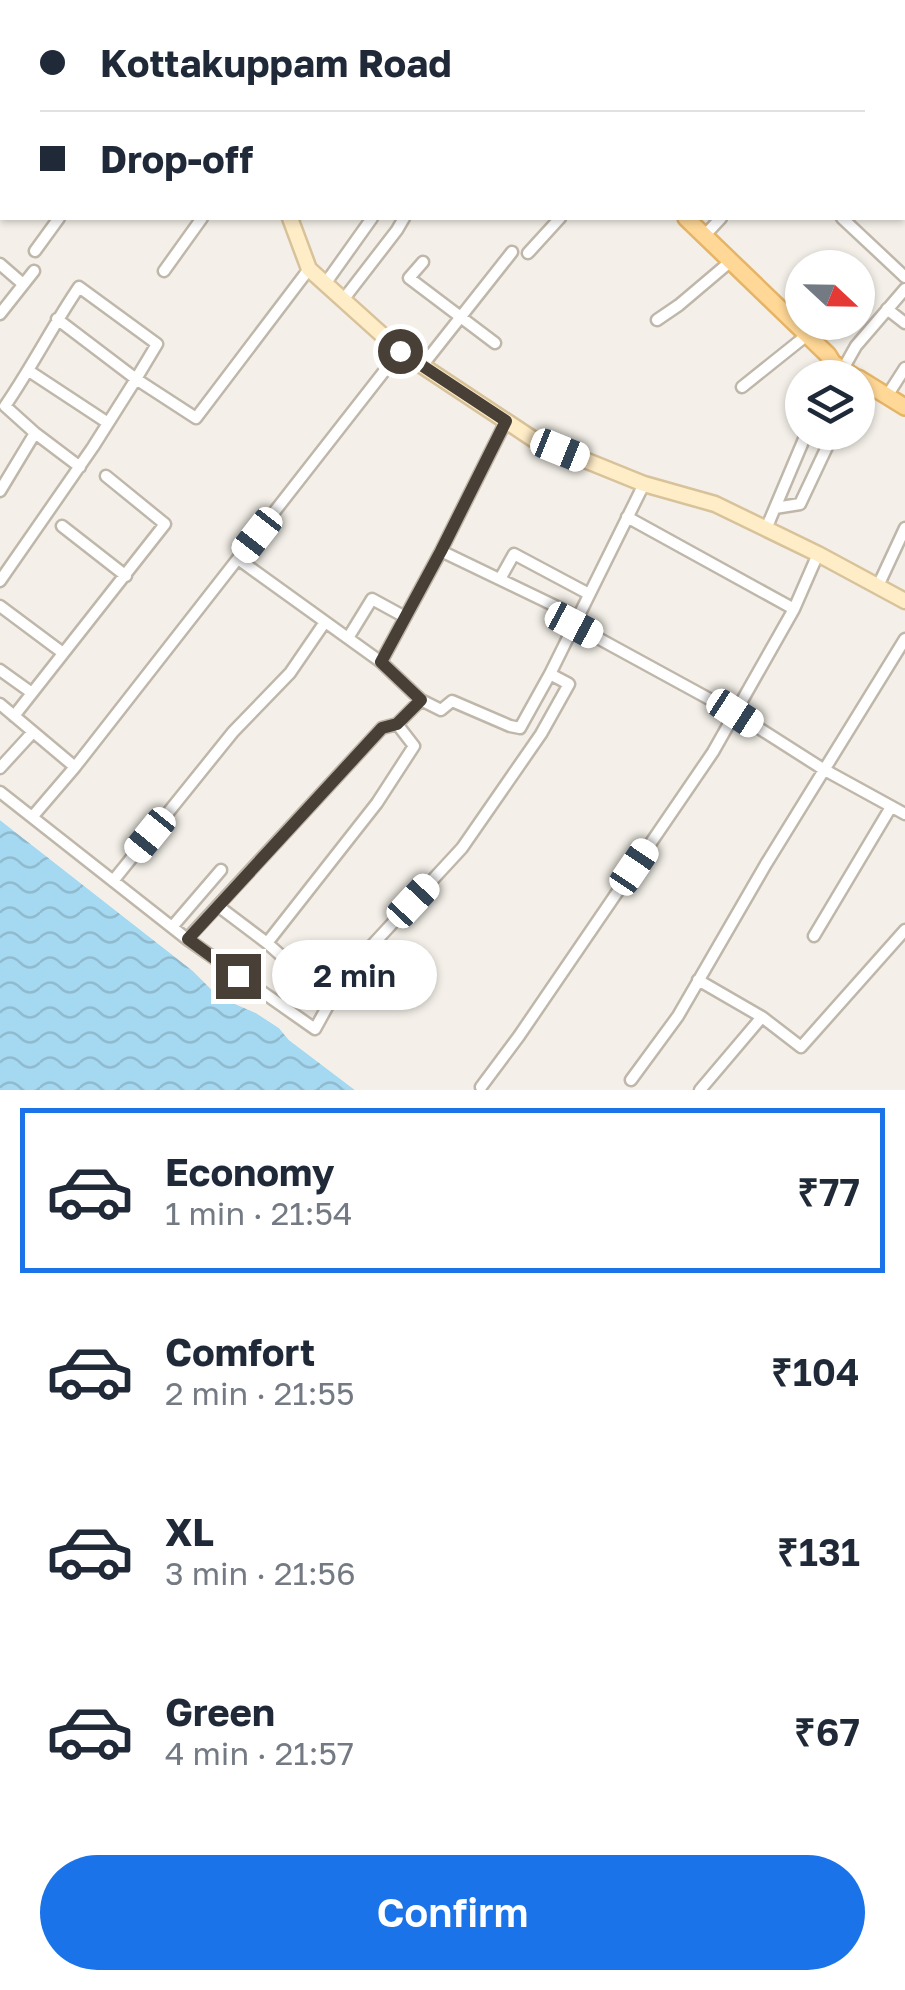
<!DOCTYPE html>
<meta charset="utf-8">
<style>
body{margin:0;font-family:"Golos Text",sans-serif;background:#f2f2f3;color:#1f2937;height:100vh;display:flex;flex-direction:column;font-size:38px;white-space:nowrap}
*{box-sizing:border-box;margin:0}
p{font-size:32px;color:#747a83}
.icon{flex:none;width:55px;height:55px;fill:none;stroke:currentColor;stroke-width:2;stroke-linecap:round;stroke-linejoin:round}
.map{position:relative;height:1090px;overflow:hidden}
.sheet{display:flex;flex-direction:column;background:#fff;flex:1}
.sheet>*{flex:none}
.hud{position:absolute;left:0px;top:0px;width:905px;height:220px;box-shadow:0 2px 8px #0004;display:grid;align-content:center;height:220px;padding:0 40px;background:#fff}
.needle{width:65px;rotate:112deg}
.controls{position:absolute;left:785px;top:250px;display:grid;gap:20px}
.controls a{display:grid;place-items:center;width:90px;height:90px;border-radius:50%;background:#fff;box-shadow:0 2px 8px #0004;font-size:50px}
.end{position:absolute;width:45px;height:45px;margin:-22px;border:12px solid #484037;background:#fff;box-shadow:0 0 0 5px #fff}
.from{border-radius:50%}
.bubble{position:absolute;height:70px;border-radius:35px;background:#fff;box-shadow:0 2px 8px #0004;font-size:32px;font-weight:600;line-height:70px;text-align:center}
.car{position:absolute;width:30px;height:60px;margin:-30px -15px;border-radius:12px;box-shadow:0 0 8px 2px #0007;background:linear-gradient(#fff 24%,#345 0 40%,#fff 0 76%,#345 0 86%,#fff 0)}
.hud b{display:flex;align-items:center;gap:35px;height:95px;font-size:38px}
.hud b+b{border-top:2px solid #e0e1e3}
.hud i{width:25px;height:25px;background:#1f2937}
ul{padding:18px 0 0;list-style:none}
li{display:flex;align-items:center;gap:30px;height:165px;margin:0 20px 15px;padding:0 20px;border:5px solid transparent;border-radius:0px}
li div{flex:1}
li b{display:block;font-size:38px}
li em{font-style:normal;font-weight:600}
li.on{border-color:#1a73e8}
li>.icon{width:90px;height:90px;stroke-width:1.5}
.button{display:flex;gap:20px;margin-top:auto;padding:20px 40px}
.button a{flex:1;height:115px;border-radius:60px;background:#1a73e8;color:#fff;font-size:40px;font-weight:600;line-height:115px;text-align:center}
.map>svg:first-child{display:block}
.water{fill:url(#water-waves)}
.pier{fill:#f4f0e9}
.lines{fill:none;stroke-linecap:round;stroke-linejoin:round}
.street-casing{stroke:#c0b7ab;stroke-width:15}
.secondary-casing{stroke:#d8c29a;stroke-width:19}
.primary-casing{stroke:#e5b466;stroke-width:20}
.street{stroke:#fff;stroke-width:10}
.secondary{stroke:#ffedc8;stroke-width:14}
.primary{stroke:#ffd897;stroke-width:15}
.route{stroke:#484037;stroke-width:12}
</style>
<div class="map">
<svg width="905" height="1090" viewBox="0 0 905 1090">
<defs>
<pattern id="water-waves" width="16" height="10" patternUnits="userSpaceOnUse" patternTransform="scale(2.5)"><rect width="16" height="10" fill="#a5d9f1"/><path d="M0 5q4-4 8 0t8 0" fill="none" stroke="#90bbcf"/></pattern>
</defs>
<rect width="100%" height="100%" fill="#f4f0e9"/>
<path class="water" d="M0,820L193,971L219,997L256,1013L279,1028L289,1040L355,1090H0Z"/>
<path class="pier" d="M0,815L196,967L222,992L259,1009L282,1024L293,1036L358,1086L360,1090H355L289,1040L279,1028L256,1013L219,997L193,971L0,820Z"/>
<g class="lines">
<defs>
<path id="street" d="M813,0L816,2
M893,0L896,2
M134,2L135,0
M223,2L225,0
M342,2L344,0
M410,2L413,0
M525,2L527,0
M617,2L619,0
M699,2L701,0
M902,11L905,8
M0,18L2,19
M902,62L905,64
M902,120L905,123
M0,134L2,136
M902,160L905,157
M0,173L2,170
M842,218L905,277
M705,235L721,218
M35,251L59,218
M528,253L560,218
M423,262L409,278L495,343
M0,264L23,284
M164,271L202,218
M325,284L372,218
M343,300L397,230L404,218
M887,309L905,323
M0,314L34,271
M57,319L136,379L157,344L79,287C53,325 32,367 5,406L35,433L80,467
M657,320L679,305L731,261
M422,366L512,252
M843,369L856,346L905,289
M29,371L108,423
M742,387L807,335
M887,396L905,368
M506,421L441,551L578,617
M0,491L35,433
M775,508L800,504L834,432
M62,526L126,576
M766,529L807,432
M238,559L381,662L421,700L441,710L452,701L510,726L520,728L550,674L644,484
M500,579L514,554L589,594
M0,581L93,447L136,379L196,418L309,269
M878,586L905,528
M0,606L63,653
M794,609L818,554
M574,625L735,713L823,769L905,814
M348,638L372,599L405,617
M381,662L441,551
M0,670L32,693
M0,704L75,767L400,351
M14,716L165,524L106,476
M0,768L33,732
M0,792L187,939L315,1029L331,1000L364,954L462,848L541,734L569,684L550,674
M33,816L75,767
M113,881L233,732L290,673L325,622
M218,906L267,943
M172,927L221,870
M814,936L891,807
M187,939L382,728L397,724L421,700
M698,980L762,1017L801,1047L905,930
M331,1000L267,943L377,803L414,746L397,724
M631,1080L678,1016L766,864L905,639
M481,1087L519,1036L713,752L794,609L627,517
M700,1090L762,1017"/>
<path id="secondary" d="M239,0L240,2
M290,218L309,269L400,351L533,439L644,484L715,504L818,554L905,601"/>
<path id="primary" d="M478,0L480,2
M686,218L828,355L833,363L856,378
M858,378L905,407"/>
</defs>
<use href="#street" class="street-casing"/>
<use href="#secondary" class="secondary-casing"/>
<use href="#primary" class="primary-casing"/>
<use href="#street" class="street"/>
<use href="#secondary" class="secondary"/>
<use href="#primary" class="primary"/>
</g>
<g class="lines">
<path class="route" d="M238,976L188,939L382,728L397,724L421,700L381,662L441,551L506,421L400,351"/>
</g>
</svg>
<div class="controls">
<a><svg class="needle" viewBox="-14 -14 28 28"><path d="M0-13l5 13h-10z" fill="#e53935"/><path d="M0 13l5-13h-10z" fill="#747a83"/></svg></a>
<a><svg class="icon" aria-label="layers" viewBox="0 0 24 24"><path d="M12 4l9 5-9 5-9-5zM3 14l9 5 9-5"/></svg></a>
</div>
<i class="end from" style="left:400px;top:351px"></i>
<i class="end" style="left:238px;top:976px"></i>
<div class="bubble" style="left:272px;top:940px;width:165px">2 min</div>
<i class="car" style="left:560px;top:450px;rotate:112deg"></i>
<i class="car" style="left:257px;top:535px;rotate:218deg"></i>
<i class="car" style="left:574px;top:625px;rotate:118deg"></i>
<i class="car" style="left:735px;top:713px;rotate:123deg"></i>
<i class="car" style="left:150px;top:835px;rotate:219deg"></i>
<i class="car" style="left:634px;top:867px;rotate:34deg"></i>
<i class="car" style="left:413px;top:901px;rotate:43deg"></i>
<div class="hud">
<b><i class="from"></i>Kottakuppam Road</b>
<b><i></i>Drop-off</b>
</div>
</div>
<section class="sheet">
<ul>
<li class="on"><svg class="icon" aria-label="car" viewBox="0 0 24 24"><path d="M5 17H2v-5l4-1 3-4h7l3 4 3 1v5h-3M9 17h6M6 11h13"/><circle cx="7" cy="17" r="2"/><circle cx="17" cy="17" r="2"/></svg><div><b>Economy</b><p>1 min · 21:54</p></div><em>₹77</em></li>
<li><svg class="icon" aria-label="car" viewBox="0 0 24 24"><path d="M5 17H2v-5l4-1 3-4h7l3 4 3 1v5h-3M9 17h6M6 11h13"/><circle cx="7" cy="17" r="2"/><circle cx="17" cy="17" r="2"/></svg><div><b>Comfort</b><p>2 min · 21:55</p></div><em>₹104</em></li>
<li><svg class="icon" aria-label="car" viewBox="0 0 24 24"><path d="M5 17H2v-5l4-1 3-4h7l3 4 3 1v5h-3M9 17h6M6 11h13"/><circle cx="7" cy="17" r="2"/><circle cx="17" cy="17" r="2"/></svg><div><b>XL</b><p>3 min · 21:56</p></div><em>₹131</em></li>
<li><svg class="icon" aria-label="car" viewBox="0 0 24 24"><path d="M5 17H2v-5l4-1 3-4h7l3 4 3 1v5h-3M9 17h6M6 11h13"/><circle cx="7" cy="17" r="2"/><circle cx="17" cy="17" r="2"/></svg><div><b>Green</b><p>4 min · 21:57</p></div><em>₹67</em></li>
</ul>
<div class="button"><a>Confirm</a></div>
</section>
